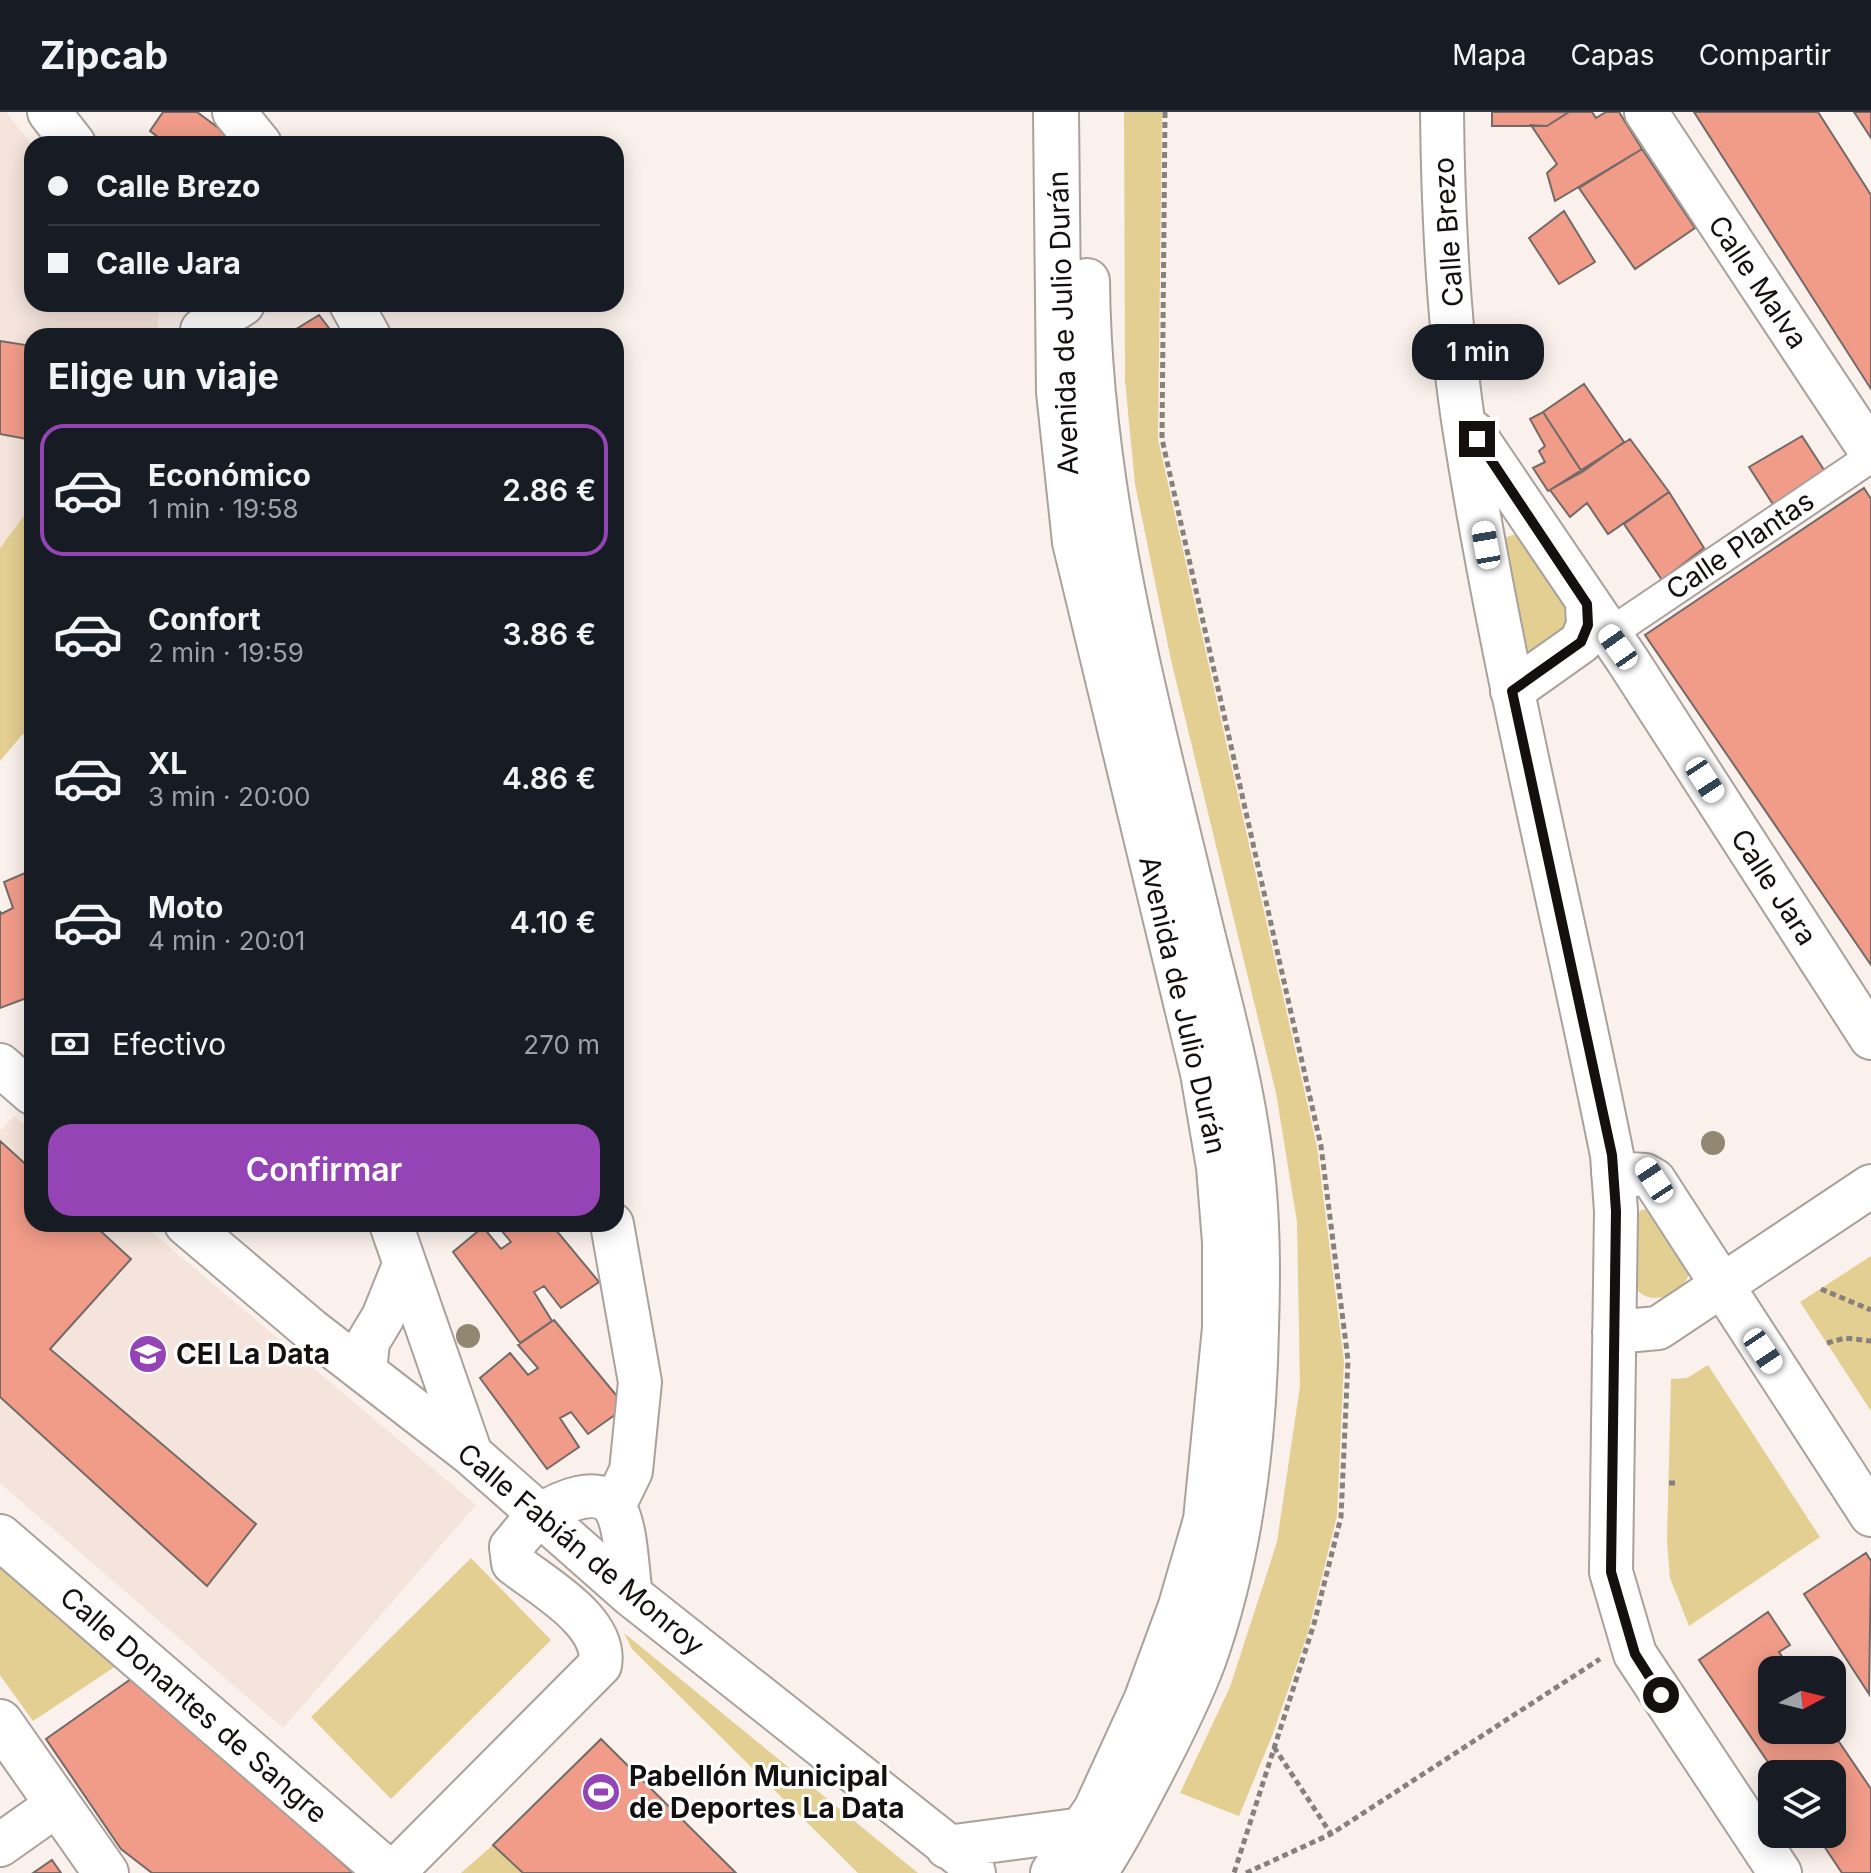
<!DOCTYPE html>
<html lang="es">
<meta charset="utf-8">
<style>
body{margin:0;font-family:Inter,sans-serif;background:#20242c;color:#f1f3f6;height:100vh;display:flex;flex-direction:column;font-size:30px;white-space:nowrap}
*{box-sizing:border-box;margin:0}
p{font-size:26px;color:#9ea1a6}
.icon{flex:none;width:44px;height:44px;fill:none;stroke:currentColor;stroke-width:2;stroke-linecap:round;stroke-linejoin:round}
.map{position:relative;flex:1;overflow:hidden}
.details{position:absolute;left:24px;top:216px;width:600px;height:904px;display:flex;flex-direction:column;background:#171b24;border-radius:24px;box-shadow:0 4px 20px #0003}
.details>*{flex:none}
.top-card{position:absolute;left:24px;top:24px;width:600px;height:176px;border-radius:24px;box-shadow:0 4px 20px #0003;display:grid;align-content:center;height:176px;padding:0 24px;background:#171b24}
.needle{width:52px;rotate:83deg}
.fabs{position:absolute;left:1758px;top:1544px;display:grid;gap:16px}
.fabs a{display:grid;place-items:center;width:88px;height:88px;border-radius:16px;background:#171b24;box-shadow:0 4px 20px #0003;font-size:40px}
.end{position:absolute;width:36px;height:36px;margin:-18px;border:10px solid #13100f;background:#fff;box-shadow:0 0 0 4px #fff}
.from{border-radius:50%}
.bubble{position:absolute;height:56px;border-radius:24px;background:#171b24;box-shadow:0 4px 20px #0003;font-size:26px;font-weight:600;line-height:56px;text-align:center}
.car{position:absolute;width:24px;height:48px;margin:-24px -12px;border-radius:10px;box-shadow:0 0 6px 2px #0007;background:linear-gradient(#fff 24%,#345 0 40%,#fff 0 76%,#345 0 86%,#fff 0)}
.top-card b{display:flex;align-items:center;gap:28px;height:76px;font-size:30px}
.top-card b+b{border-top:2px solid #363941}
.top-card i{width:20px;height:20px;background:#f1f3f6}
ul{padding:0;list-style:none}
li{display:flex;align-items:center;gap:24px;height:132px;margin:0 16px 12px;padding:0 8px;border:4px solid transparent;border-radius:24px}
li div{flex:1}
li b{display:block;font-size:30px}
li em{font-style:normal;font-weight:600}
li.on{border-color:#9444b4}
li>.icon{width:72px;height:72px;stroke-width:1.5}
h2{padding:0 24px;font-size:36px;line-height:96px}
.pay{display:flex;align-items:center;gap:20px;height:88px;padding:0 24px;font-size:30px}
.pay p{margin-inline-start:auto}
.cta{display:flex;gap:16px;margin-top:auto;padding:16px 24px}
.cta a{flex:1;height:92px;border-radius:24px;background:#9444b4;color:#fff;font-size:32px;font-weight:600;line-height:92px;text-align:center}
header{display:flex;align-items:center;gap:48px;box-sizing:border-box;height:112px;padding:0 40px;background:#171b24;border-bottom:2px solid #363941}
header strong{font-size:38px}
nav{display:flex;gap:44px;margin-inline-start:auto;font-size:28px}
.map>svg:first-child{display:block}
.built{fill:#f4e4db}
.green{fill:#e3cf92}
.building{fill:#f19c89;stroke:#736a68;stroke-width:2}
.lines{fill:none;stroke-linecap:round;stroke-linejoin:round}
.pedestrian-casing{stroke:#a9a19c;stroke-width:34}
.minor-casing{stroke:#a9a19c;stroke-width:46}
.secondary-casing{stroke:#a9a19c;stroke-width:48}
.primary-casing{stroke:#a9a19c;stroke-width:48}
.path{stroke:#87817e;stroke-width:5;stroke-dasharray:6 4;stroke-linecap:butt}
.pedestrian{stroke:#fff;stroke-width:30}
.minor{stroke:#fff;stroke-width:42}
.secondary{stroke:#fff;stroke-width:44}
.primary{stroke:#fff;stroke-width:44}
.tree{fill:#928771}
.route{stroke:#13100f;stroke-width:10}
.labels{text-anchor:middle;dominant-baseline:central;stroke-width:6;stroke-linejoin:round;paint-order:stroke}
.street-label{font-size:28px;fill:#13100f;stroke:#fff}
.poi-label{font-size:28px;font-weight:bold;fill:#13100f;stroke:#fff;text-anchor:start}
</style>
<header>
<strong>Zipcab</strong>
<nav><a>Mapa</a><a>Capas</a><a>Compartir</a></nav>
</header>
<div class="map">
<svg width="1871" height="1761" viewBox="0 0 1871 1761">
<rect width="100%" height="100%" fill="#faf1ec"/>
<path class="built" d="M0,0H6L32,33V192H157L159,195L157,224H32V393L0,436Z
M14,1004L32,1019V1112H142L476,1393L283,1616L0,1371V1019Z"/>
<path class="green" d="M1124,0H1162L1158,327L1317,1035L1344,1249L1337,1404L1308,1521L1272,1624L1239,1704L1180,1681L1230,1575L1277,1430L1300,1274L1297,1110L1276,981L1171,548L1135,372L1125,269Z
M32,393V629L23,622L0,649V436Z
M1520,421L1577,510L1528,550L1501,432L1506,425Z
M1648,1097L1689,1161C1683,1186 1641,1198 1633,1169C1629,1154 1635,1121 1636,1105L1641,1098Z
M1871,1144V1299L1800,1190Z
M1708,1253L1820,1425L1689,1514L1670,1466L1667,1429L1671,1267L1687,1266Z
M471,1446L551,1528L391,1687L311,1605Z
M0,1447L122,1550L33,1609L0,1563Z
M624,1521L918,1761H858L632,1537Z
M493,1733L523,1761H461Z"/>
<path class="building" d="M163,0H197L240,32H167L150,19Z
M1492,0H1569L1547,14H1492Z
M1569,0H1592L1596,6L1606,0H1619L1642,37L1555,89L1547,61L1557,52L1531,13L1547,14Z
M1694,0H1818L1871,83V277Z
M1854,0H1871V26Z
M1642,37L1695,116L1635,157L1579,76Z
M1564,99L1595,150L1559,172L1529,126Z
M319,203L335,224H285Z
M0,229L32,234V328L0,322Z
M1584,272L1624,330L1582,360L1543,300Z
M1543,300L1582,360L1548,379L1533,356L1545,350L1539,339L1545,334L1530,307Z
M1802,324L1826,361L1776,397L1749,355Z
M1630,327L1669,380L1608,422L1587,391L1570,405L1550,378Z
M1864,376L1871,387V853L1645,523Z
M1669,380L1704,436L1662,468L1624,412Z
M32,758V856L29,857L32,864V884L0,896V799L1,802L13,796L4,770Z
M0,1029L32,1058V1112H93L131,1147L50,1237L256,1412L207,1474L0,1285Z
M496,1112H551L599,1170L561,1196L544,1174L534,1180L552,1209L520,1231L453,1140L483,1115L501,1137L511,1130Z
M554,1208L626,1295L588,1322L571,1300L560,1306L579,1335L547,1357L480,1266L510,1241L528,1263L538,1256L518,1233Z
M1866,1441L1871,1449L1869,1582L1804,1482Z
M1768,1500L1790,1533L1779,1540L1791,1558H1772V1618H1831L1871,1677V1761H1842L1816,1722H1832V1662H1776L1699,1548Z
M138,1562L353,1761H152L121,1737L46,1627Z
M601,1627L736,1761H523L493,1733Z
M52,1748L61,1761H33Z"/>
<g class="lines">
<defs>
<path id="pedestrian" d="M1609,522L1871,345"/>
<path id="minor" d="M49,0L74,32
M234,0L260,32
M1442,0C1443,102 1448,206 1463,308C1501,555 1563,798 1612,1043L1616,1099L1611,1460L1635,1542L1780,1761
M1646,0L1871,340
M351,192L369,224
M202,218L243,192
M1473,320L1628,549L1871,926
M1512,579L1581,530L1588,513L1587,492
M0,953L32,981
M1613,1061L1645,1063L1654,1068L1871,1403
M186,1112L311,1218L471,1342L631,1483L971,1752L974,1761
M391,1112L471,1342
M612,1112L640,1270L631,1359L614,1394
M1614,1220L1658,1216L1871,1074
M365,1260L368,1230L383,1205L404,1153
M0,1733L58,1692
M947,1735L1083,1717
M393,1761L600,1553C608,1510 542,1474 513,1451L511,1435C520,1425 530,1410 541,1403C560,1390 600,1372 615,1396C627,1416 627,1459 631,1483"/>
<path id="secondary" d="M0,1425L389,1761
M0,1610L106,1761"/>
<path id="primary" d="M1087,169C1089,387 1149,599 1199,809C1218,887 1240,964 1250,1043C1258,1101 1258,1158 1256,1216C1254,1328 1241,1443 1203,1549C1188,1589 1167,1630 1147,1668C1130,1700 1115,1731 1094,1761
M1053,1761L1096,1698L1146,1589L1181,1494L1206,1408L1225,1216V1130L1219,1055L1203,961L1075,430L1059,280L1056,0"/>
</defs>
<use href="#pedestrian" class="pedestrian-casing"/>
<use href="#minor" class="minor-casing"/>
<use href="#secondary" class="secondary-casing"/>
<use href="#primary" class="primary-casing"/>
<path class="path" d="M1165,0L1162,327L1321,1034L1348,1248L1341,1405L1314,1512L1234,1761
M1821,1177L1871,1198
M1827,1231L1845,1226L1871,1229
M1669,1371H1677
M1274,1635L1331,1722L1600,1547
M1246,1761L1331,1722"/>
<use href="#pedestrian" class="pedestrian"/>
<use href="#minor" class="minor"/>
<use href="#secondary" class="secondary"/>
<use href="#primary" class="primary"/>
</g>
<g class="tree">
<circle cx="1713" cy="1031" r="12"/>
<circle cx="468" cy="1224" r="12"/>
</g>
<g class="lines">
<path class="route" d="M1477,327L1587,492L1588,513L1581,530L1512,579L1612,1043L1616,1099L1611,1460L1635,1542L1661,1583"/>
</g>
<defs>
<symbol id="school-disc" viewBox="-11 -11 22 22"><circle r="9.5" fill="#9444b4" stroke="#fff"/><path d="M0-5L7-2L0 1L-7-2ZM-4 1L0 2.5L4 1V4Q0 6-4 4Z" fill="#fff"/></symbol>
<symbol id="stadium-disc" viewBox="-11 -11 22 22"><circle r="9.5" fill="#9444b4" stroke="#fff"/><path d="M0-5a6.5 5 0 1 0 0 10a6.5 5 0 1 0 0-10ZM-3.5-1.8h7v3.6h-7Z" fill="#fff"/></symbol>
</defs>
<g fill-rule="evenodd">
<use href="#school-disc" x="126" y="1220" width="44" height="44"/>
<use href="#stadium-disc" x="579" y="1658" width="44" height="44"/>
</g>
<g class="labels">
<g class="street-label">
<text transform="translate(1448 120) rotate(-94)">Calle Brezo</text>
<text transform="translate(1758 170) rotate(56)">Calle Malva</text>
<text transform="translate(1063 211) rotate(-92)">Avenida de Julio Durán</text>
<text transform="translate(1740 433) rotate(-34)">Calle Plantas</text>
<text transform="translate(1774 775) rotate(57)">Calle Jara</text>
<text transform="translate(1183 893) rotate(77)">Avenida de Julio Durán</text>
<text transform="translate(581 1437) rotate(40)">Calle Fabián de Monroy</text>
<text transform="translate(194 1593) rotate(41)">Calle Donantes de Sangre</text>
</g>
<g class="poi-label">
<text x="176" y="1242">CEI La Data</text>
<text x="629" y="1664">Pabellón Municipal<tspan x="629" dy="32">de Deportes La Data</tspan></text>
</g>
</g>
</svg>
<div class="fabs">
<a><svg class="needle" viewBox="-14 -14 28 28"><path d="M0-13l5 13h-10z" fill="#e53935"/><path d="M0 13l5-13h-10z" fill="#9ea1a6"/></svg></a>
<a><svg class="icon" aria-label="layers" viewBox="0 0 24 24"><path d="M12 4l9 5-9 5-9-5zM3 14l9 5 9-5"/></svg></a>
</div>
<i class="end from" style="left:1661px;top:1583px"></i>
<i class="end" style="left:1477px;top:327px"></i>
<div class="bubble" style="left:1412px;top:212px;width:132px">1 min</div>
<i class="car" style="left:1486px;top:433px;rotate:350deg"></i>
<i class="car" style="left:1618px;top:535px;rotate:325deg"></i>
<i class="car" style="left:1705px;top:668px;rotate:147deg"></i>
<i class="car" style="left:1654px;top:1068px;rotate:327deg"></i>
<i class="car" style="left:1763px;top:1239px;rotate:146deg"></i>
<div class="top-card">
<b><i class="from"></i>Calle Brezo</b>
<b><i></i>Calle Jara</b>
</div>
<section class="details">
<h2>Elige un viaje</h2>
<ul>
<li class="on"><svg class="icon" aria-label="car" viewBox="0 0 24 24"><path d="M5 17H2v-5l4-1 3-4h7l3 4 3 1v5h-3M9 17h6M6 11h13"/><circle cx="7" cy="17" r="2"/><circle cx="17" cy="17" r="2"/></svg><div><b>Económico</b><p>1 min · 19:58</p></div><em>2.86 €</em></li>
<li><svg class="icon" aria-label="car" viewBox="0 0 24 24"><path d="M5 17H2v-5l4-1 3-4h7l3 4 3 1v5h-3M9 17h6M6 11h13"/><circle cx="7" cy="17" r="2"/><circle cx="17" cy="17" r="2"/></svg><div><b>Confort</b><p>2 min · 19:59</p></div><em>3.86 €</em></li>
<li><svg class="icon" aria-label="car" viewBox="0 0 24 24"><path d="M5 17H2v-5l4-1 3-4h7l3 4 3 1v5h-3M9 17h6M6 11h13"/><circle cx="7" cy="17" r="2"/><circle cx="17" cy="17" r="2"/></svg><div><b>XL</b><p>3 min · 20:00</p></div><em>4.86 €</em></li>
<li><svg class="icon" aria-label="car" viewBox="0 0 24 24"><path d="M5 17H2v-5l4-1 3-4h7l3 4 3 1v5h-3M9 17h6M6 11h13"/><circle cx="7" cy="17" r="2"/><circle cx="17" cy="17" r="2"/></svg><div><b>Moto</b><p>4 min · 20:01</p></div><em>4.10 €</em></li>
</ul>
<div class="pay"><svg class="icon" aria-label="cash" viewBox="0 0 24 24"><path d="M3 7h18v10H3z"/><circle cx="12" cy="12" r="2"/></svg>Efectivo<p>270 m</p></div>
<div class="cta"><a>Confirmar</a></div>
</section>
</div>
